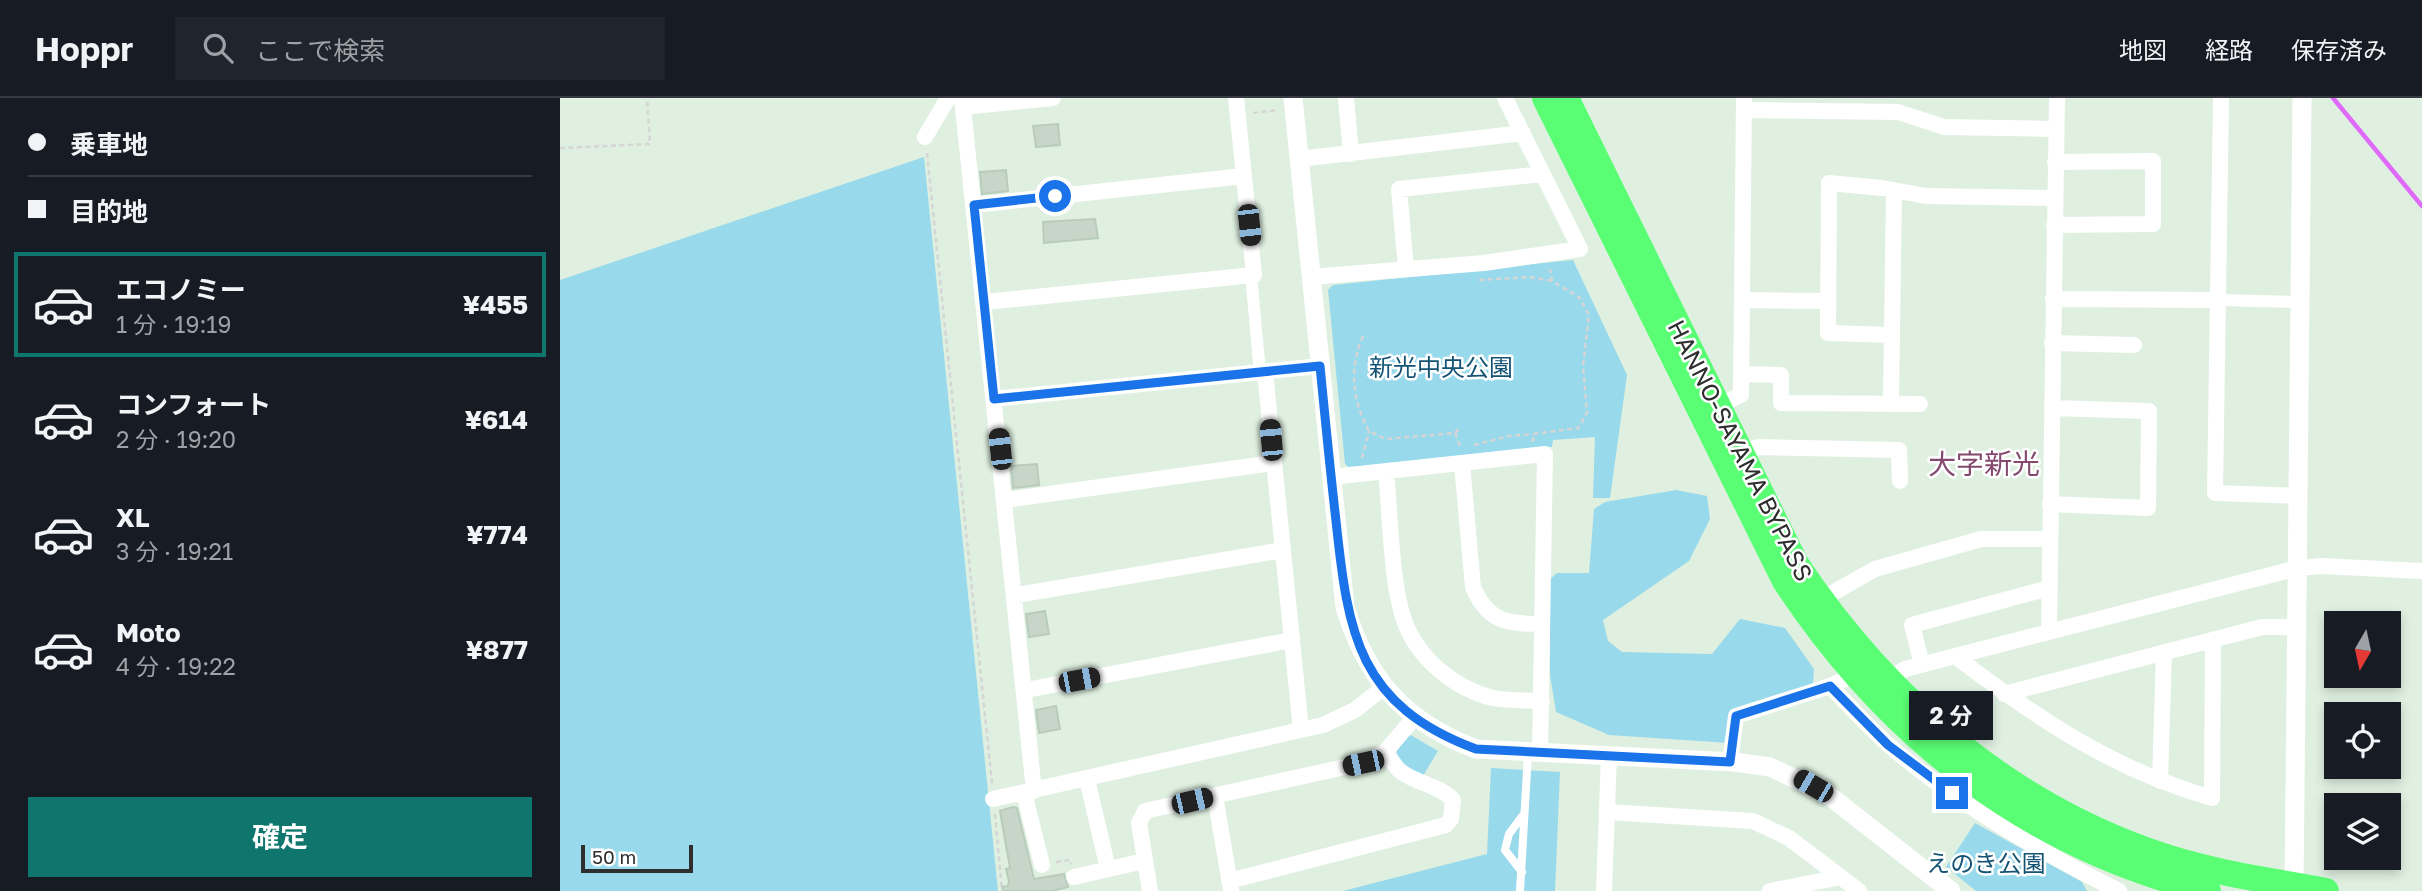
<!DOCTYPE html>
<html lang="ja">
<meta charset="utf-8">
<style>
body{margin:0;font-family:"Golos Text","Noto Sans JP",sans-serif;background:#20242c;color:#f1f3f6;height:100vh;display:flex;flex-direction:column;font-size:26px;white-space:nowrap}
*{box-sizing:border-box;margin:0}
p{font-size:23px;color:#9ea1a6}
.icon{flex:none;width:38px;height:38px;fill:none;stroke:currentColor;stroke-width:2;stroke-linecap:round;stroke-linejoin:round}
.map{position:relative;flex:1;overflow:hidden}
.side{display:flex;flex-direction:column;background:#171b24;width:560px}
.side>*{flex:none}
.hud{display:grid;align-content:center;height:154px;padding:0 28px;background:#171b24}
.needle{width:46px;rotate:189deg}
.tools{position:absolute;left:1764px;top:513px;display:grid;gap:14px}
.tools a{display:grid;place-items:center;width:77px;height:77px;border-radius:0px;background:#171b24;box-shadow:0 4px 10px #0003;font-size:35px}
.scale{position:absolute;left:21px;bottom:18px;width:112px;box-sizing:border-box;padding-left:7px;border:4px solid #2e2e2e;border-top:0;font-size:19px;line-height:24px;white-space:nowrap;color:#2e2e2e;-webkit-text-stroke:5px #fff;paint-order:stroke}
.end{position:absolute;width:32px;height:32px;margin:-16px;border:9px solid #1a73e8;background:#fff;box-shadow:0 0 0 4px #fff}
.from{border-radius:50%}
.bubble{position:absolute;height:49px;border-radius:0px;background:#171b24;box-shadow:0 4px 10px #0003;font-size:23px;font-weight:700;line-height:49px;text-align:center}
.car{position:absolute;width:21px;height:42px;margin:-21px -10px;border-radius:9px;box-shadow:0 0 5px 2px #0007;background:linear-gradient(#222 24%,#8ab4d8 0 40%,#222 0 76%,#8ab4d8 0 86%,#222 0)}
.hud b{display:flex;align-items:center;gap:24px;height:66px;font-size:26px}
.hud b+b{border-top:2px solid #363941}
.hud i{width:18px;height:18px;background:#f1f3f6}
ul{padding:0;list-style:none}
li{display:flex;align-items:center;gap:21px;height:105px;margin:0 14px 10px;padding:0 14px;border:4px solid transparent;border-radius:0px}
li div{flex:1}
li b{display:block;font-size:26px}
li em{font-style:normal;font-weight:700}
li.on{border-color:#0f766e}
li>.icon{width:63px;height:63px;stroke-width:1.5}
.action{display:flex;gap:14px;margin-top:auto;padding:14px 28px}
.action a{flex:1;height:80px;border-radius:0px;background:#0f766e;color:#fff;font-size:28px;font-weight:700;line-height:80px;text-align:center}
header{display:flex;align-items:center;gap:42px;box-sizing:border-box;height:98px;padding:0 35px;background:#171b24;border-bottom:2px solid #363941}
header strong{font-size:33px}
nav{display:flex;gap:38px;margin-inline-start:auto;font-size:24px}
.search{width:490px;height:63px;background:#20242c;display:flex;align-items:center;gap:18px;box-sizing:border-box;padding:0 24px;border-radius:0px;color:#9ea1a6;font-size:26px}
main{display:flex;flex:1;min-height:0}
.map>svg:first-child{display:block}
.green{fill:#98d9eb}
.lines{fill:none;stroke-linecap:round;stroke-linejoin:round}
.stream{stroke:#df6afa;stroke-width:4.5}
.building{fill:#c8d6ca;stroke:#b8ccbc;stroke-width:2}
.path{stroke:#d5d5d5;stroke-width:2.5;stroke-dasharray:5 3.5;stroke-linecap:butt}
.service{stroke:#fff;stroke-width:8}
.pedestrian{stroke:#fff;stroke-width:12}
.minor{stroke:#fff;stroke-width:16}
.tertiary{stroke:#fff;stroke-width:19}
.trunk{stroke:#5afe74;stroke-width:26}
.route{stroke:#1a73e8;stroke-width:9}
.labels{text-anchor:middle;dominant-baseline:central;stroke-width:5;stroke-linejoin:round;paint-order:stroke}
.park-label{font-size:24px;fill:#145374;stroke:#fff}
.street-label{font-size:24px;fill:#2e2e2e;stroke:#fff}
.quarter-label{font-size:28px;fill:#84496e;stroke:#fff}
</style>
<header>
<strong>Hoppr</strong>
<div class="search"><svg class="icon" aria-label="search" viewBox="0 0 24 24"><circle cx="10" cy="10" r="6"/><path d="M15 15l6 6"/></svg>ここで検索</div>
<nav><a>地図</a><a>経路</a><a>保存済み</a></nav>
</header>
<main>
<section class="side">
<div class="hud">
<b><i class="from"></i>乗車地</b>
<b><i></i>目的地</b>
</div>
<ul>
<li class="on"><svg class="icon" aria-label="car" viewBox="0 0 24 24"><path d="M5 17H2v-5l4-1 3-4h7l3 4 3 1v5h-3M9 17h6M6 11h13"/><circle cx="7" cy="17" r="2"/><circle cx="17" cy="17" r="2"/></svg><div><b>エコノミー</b><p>1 分 · 19:19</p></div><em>¥455</em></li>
<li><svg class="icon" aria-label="car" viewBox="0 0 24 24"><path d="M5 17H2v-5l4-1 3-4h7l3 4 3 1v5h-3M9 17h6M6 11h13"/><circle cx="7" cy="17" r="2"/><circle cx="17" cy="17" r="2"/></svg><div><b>コンフォート</b><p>2 分 · 19:20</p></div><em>¥614</em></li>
<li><svg class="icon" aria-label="car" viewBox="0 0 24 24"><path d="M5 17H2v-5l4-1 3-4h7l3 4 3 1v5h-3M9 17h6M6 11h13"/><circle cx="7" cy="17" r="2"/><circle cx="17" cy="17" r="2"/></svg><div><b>XL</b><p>3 分 · 19:21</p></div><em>¥774</em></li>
<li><svg class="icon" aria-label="car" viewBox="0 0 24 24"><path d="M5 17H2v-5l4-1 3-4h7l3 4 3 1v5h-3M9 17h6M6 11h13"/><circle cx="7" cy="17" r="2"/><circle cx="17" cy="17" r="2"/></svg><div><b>Moto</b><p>4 分 · 19:22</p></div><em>¥877</em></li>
</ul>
<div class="action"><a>確定</a></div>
</section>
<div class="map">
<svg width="1862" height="793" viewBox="0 0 1862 793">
<rect width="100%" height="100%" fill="#dff0e1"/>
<path class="green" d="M364,59L438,793H0V182Z
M1013,162L1067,277L1050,400H1033L1035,339L993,342L992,349L790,370L785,366L768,192L773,187Z
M1116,392L1147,398L1150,421L1129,463L1043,522L1048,543L1062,554L1152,556L1180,521L1225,530L1254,571L1253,586L1175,610L1169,645L1049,637L996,614L990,577L989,482L997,475H1029L1034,411L1045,404Z
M849,636L878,653L863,678L842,667L836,659L837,652Z
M931,670L1000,674L995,793H783L927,756Z
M1415,725L1522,784L1527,793H1416L1386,769Z"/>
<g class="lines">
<path class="stream" d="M1773,0L1862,108"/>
</g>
<path class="building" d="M498,26L500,47L476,49L473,28Z
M446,72L448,93L422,96L420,74Z
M535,121L538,140L484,145L483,124Z
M477,366L479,387L453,390L451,368Z
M485,513L489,536L469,539L466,516Z
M496,608L500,631L479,635L476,612Z
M453,709L457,710L474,781L504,776L508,789L492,793H443L442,789L448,788L449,783L446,771L450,770L440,713Z"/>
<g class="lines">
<path class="path" d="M693,15L717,12
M0,50L90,46L87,0
M367,55L432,685
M919,182L970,179L992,183
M803,238C789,269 792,303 809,333L825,341L895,335L900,348
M895,335L900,330
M973,344V336L1018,330L1027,315L1023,268L1029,217L1019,199L992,183L990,171
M914,347L949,338L973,336
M802,360L809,333
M435,716L442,793
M496,764L510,762L511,766"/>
<path class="service" d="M962,774L945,752L949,736L964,716
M960,793L968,656"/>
<path class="pedestrian" d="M691,177L700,275
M1657,202L1740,204"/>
<path class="minor" d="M402,0L474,693
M786,0L791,56
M1661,0L1655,395L1739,398
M403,9L493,0
M1184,12L1338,14L1384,29L1496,31
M365,39L388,0
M739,61L963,35
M414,107L684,78
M1494,127L1593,126V63L1495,64
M846,171L839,91L983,76
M750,179L924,165L1020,151L945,0
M1493,201L1657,202
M1182,202L1268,203
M425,204L694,177L676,0
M1332,237L1268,235L1269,85L1322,90L1366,98L1494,100
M1492,245L1574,247
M705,274L741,632
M1181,276L1221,277V305L1360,306
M434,301L760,268
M1331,305L1334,92
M1157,308L1181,297L1184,0
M1179,353L1199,349L1339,352L1340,383
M902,366L913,489C928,524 947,526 982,526
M826,373C830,414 831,485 844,522C857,560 895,591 933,600C949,603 966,602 982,603
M771,379L985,356L980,655
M445,402L713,365
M1490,406L1588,410L1589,313L1492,310
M456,497L723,452
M1260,502L1315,471L1421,441H1490
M1489,533L1497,0
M1395,558C1475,619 1553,672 1652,700L1653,542
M1362,567L1352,527L1489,490
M1328,582L1345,571L1738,470L1761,468L1862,473
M1270,588C1290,608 1309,630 1330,648C1399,707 1478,753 1559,793
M466,592L732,542
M1444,596L1702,529H1737
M1170,664L1176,618L1270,588L1294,577
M527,681L548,771
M1600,683L1604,555
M464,695L482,767
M655,698L671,792
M433,701L763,627L795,612L824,589
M1047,714L1193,723L1229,740L1299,793
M514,779L584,763
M669,783L886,727L891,721L893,702C880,687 855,686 839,672C834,667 830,659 825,654
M590,793L579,725L585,713L803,665L825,654L854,620
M1044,793L1049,658
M1210,793L1281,779"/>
<path class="tertiary" d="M733,0L785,509C807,582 845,624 916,651L1174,664L1210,669L1267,696L1391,793
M1734,793L1742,0"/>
<path class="trunk" d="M985,0L1225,483C1326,637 1468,749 1648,793
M1006,0L1236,466C1327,602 1452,710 1609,760C1660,776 1713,783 1766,793"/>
</g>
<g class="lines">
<path class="route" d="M495,98L414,107L434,301L760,268C765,319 770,371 776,423C788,536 798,607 916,651L1170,664L1176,618L1270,588L1328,647L1392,695"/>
</g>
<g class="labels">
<g class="park-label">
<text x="881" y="268">新光中央公園</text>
<text x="1426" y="764">えのき公園</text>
</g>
<g class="street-label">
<text transform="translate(1181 352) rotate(63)">HANNO-SAYAMA BYPASS</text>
</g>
<g class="quarter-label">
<text x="1424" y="365">大字新光</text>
</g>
</g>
</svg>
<div class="tools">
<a><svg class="needle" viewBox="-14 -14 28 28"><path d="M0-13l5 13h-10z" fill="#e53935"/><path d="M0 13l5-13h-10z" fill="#9ea1a6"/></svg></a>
<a><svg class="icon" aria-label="locate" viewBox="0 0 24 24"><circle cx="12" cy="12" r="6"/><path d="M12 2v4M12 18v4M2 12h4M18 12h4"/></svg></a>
<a><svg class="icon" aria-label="layers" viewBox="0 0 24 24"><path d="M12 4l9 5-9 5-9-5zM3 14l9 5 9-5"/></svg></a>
</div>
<div class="scale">50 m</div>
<i class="end from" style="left:495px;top:98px"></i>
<i class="end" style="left:1392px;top:695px"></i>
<div class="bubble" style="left:1349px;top:593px;width:84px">2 分</div>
<i class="car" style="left:689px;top:127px;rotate:174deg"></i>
<i class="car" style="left:711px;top:342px;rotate:355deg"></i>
<i class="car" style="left:440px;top:351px;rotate:354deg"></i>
<i class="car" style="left:519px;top:582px;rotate:79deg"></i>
<i class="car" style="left:803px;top:665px;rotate:258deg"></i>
<i class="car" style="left:1253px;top:688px;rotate:300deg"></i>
<i class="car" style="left:632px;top:703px;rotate:77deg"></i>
</div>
</main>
